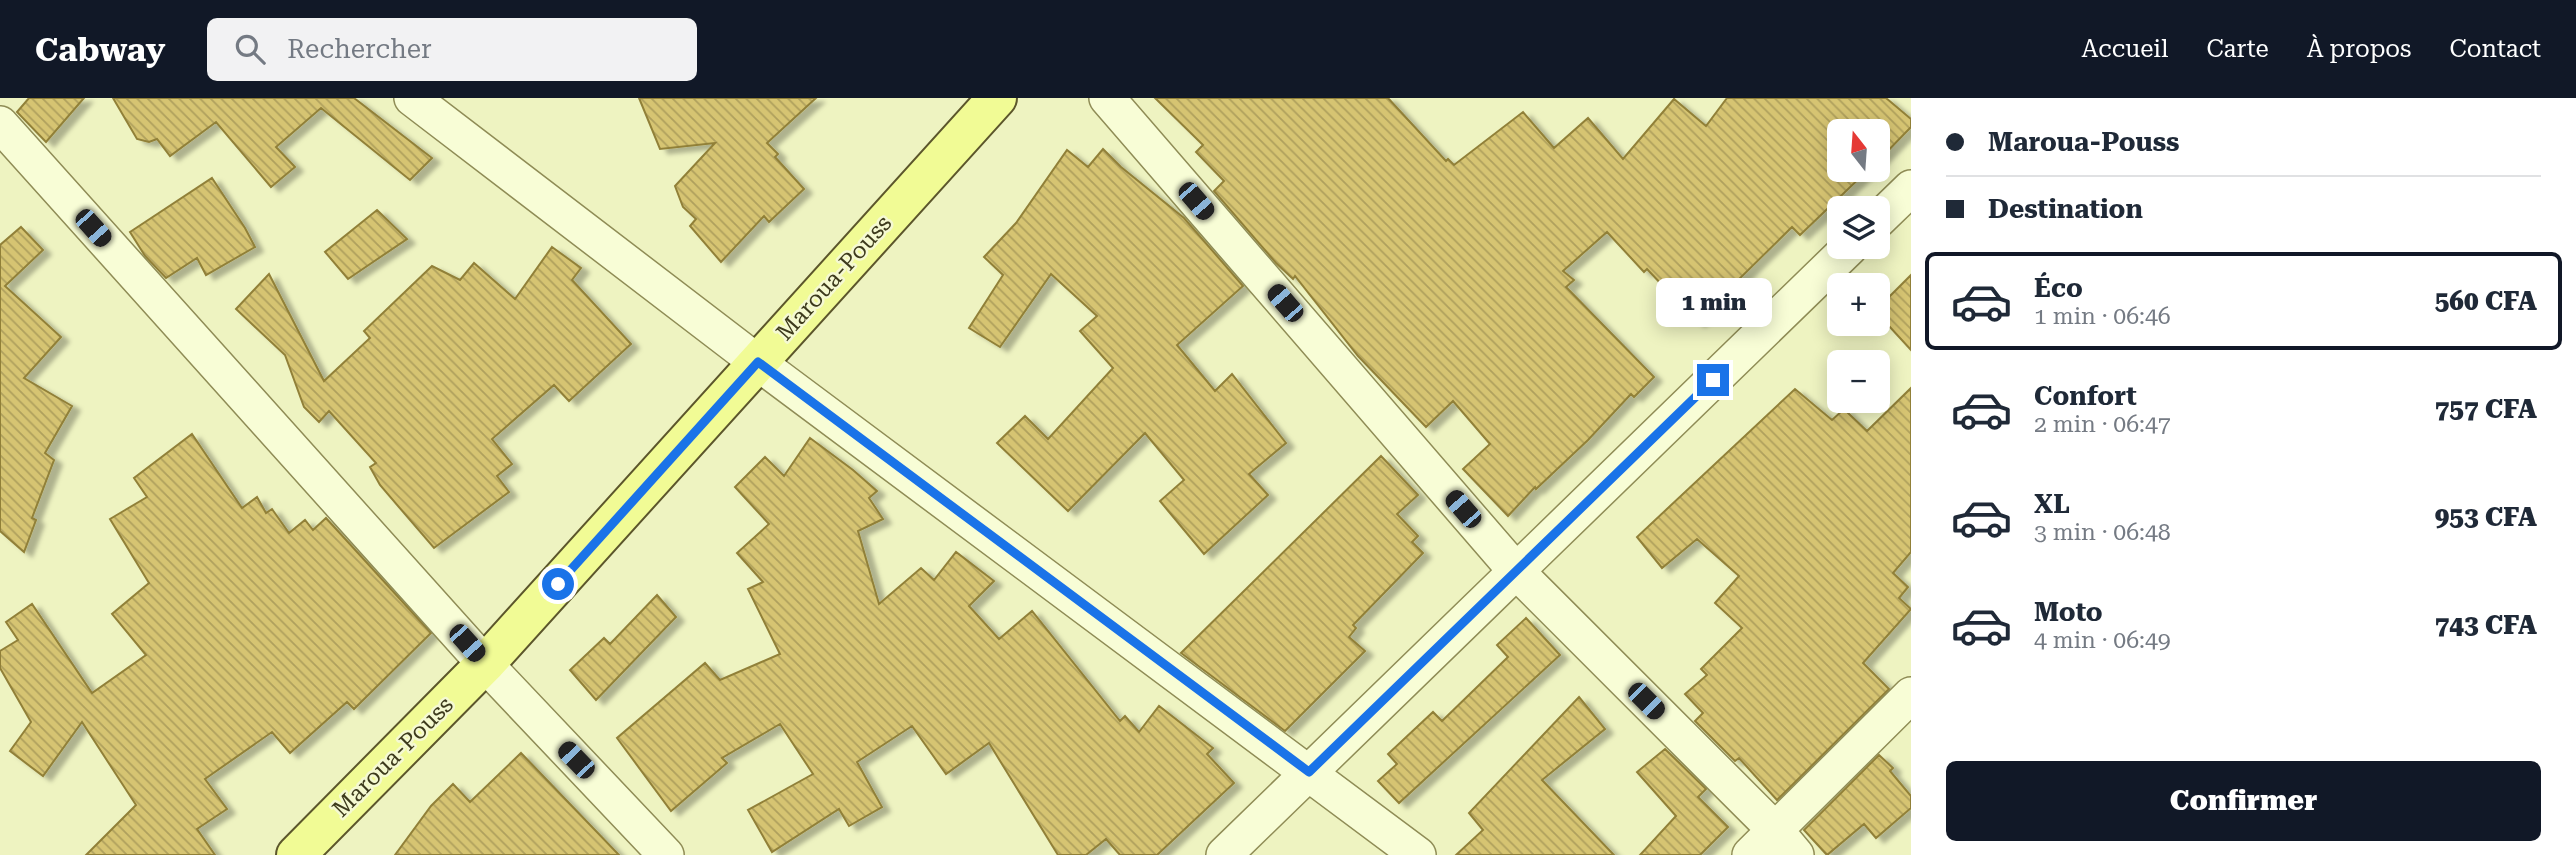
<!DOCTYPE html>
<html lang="fr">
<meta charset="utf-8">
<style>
body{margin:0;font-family:"Roboto Serif",serif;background:#f2f2f3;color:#1f2937;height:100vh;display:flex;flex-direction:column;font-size:26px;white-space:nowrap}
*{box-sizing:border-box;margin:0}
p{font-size:23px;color:#747a83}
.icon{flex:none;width:38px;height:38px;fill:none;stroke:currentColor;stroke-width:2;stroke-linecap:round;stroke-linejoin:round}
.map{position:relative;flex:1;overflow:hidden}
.details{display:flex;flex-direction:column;background:#fff;width:665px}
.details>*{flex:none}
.banner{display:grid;align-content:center;height:154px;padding:0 35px;background:#fff}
.needle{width:46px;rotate:343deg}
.buttons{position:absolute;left:1827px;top:21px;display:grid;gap:14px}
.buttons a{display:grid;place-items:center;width:63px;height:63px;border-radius:10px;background:#fff;box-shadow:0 4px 18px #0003;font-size:35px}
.end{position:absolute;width:32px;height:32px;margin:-16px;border:9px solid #1a73e8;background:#fff;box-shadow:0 0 0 4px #fff}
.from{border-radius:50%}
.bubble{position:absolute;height:49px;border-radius:10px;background:#fff;box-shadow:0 4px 18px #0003;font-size:23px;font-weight:800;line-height:49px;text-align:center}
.car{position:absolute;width:21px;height:42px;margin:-21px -10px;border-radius:9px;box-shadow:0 0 5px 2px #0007;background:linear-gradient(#222 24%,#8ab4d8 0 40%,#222 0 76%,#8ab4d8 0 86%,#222 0)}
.banner b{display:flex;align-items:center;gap:24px;height:66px;font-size:26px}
.banner b+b{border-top:2px solid #e0e1e3}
.banner i{width:18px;height:18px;background:#1f2937}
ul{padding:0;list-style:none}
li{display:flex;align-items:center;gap:21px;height:98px;margin:0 14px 10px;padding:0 21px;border:4px solid transparent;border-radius:10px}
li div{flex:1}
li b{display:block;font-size:26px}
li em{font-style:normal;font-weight:800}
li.selected{border-color:#111827}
li>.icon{width:63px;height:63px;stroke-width:1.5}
.cta{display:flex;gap:14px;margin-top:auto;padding:14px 35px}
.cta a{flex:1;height:80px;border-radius:10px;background:#111827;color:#fff;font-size:28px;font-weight:800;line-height:80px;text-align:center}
header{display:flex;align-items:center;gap:42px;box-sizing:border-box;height:98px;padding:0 35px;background:#111827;color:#fff}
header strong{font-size:33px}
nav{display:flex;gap:38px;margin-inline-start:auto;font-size:24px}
.search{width:490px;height:63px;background:#f2f2f3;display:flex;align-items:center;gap:18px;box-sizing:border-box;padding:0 24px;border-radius:10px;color:#747a83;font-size:26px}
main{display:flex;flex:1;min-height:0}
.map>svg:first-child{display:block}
.building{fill:url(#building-back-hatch);stroke:#918039;stroke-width:2;filter:url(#shadow)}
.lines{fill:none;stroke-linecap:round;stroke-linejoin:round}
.minor-casing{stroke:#8f8c56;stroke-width:38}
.major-casing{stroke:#5c562b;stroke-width:42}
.minor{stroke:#f8fdd6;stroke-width:35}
.major{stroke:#f1fb95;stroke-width:38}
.route{stroke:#1a73e8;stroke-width:9}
.labels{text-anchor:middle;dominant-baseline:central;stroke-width:5;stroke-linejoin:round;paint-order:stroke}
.street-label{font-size:23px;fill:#3d3a1c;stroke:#f5f9d2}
</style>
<header>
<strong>Cabway</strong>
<div class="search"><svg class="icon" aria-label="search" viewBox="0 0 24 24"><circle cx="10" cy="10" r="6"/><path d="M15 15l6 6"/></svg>Rechercher</div>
<nav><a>Accueil</a><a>Carte</a><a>À propos</a><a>Contact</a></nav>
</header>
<main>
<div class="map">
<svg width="1911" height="757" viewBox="0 0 1911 757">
<defs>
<pattern id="building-back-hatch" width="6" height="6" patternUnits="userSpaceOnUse" patternTransform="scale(1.75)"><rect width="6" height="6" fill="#d6c472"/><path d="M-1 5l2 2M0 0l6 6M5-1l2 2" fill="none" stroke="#afa05d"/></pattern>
<filter id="shadow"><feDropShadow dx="8" dy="4.5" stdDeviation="2" flood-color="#0004"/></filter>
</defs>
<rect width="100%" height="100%" fill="#eef3c1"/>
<path class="building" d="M29,0H84L46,44L17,14Z
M113,0H354L432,60L410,82L321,10L276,49L295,69L271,89L216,24L170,58L157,41L149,44L137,41Z
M639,0H816L767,45L778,56L775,59L804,91L769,124L764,118L721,164L690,128L696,121L683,109L675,88L715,45L660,51Z
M1155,0H1388L1446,63L1448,61L1454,67L1523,14L1554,50L1588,20L1623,61L1674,1L1706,28L1727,0H1886L1911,21V29L1878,63V33H1839V72H1868L1800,137L1792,129L1731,189L1733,191L1697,224L1647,171L1644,174L1607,134L1563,173L1574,182L1566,189L1654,279L1634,299L1631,296L1588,342L1536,391L1535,389L1508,418L1463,371L1490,346L1453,303L1426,329L1358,258L1295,178L1293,181L1276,165L1214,93L1224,83L1196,54L1203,47Z
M1103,51L1121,69L1184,120L1243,188L1177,247L1215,293L1232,276L1286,345L1249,376L1268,397L1204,456L1160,403L1184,382L1145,335L1068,413L997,345L1025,318L1048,341L1113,270L1080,233L1097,218L1051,176L1000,249L969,230L1003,177L984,159L1016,125L1067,52L1088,69Z
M212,80L245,130L255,149L206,177L197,160L166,180L145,158L130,134Z
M377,112L407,141L348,181L325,154Z
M21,129L43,152L5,188L61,239L24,280L72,308L45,355L54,362L32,420L36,422L24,454L0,433V147Z
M552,149L581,170L572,182L631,246L569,303L554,287L492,341L512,366L497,378L509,394L434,450L380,387L370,369L376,365L329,313L319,324L304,309L285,257L236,211L269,176L324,283L370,240L364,233L432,168L460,182L474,165L515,201Z
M1911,177V252L1878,216V210Z
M1911,290V454L1893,475L1908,489L1899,500L1911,511L1863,565L1889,591L1777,702L1739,660L1735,663L1695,623L1703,615L1685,596L1707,577L1701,571L1742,530L1715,505L1739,478L1697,441L1662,470L1637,439L1795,291L1832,322L1844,311L1867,333Z
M192,336L242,410L257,399L266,415L272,411L289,435L305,422L313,432L326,420L431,535L354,611L347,604L290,655L272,634L205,681L227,711L197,731L215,757H86L136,707L82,624L43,678L10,653L31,624L0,570V553L18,542L6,524L32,506L92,595L146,557L112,516L149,485L110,421L147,399L134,380Z
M810,340L853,372L877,393L869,400L883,421L858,433L879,506L921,470L934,482L956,454L994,483L969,508L999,541L1032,513L1120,623L1125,618L1139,634L1159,608L1213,650L1207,656L1234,685L1157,757H1120L1106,741L1086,757H1058L989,645L946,676L912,628L857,664L882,709L849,728L839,711L772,754L748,712L813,676L780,626L722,660L727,665L671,713L617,640L705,565L720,582L780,556L748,491L763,484L737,455L769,426L735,389L765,359L784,378Z
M1381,358L1418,397L1397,416L1418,438L1412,444L1423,455L1353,527L1356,530L1349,539L1365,553L1285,633L1181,555Z
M657,497L676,519L596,602L570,572L604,540L610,546Z
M1526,520L1560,557L1399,705L1378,683L1397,666L1388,656L1433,614L1442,623L1508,559L1497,547Z
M1579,599L1605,631L1542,682L1614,757H1456L1483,732L1469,715Z
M1665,651L1706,691L1698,699L1728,729L1700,757H1640L1676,718L1637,674Z
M521,655L619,757H395L431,708L453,686L470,704Z
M1879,657L1893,670L1890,673L1911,698V710L1876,740L1864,726L1827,757L1804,732Z"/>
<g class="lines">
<defs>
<path id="minor" d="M412,0L757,264L1418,757
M1107,0L1516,473L1776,733L1796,757
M0,26L485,566L666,757
M1878,122L1911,90
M1224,757L1850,149
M1750,757L1911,597"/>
<path id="major" d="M296,757L485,566L997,0"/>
</defs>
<use href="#minor" class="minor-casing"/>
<use href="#major" class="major-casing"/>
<use href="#minor" class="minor"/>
<use href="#major" class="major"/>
</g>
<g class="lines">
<path class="route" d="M558,486L758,264L1309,674L1713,282"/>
</g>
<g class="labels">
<g class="street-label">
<text transform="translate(834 180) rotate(-48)">Maroua-Pouss</text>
<text transform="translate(393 659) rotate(-45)">Maroua-Pouss</text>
</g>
</g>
</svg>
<div class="buttons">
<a><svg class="needle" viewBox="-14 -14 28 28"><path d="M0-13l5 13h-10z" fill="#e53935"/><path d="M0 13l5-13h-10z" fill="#747a83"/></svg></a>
<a><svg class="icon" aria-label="layers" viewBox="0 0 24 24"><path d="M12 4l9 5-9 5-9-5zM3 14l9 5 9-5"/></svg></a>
<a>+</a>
<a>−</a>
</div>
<i class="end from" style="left:558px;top:486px"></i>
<i class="end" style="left:1713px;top:282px"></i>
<div class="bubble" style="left:1656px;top:180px;width:116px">1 min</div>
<i class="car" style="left:1196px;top:103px;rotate:139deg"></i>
<i class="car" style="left:93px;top:130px;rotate:138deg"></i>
<i class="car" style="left:1285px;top:205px;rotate:319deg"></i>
<i class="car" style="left:1463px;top:411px;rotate:319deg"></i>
<i class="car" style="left:467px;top:545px;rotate:138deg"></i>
<i class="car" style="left:1646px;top:603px;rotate:135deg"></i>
<i class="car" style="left:576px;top:662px;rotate:316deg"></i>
</div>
<section class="details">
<div class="banner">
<b><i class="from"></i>Maroua-Pouss</b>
<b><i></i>Destination</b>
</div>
<ul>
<li class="selected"><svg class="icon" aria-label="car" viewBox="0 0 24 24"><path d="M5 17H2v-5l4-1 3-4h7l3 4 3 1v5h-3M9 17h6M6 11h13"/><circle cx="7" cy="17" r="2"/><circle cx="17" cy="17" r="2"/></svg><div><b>Éco</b><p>1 min · 06:46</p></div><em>560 CFA</em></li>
<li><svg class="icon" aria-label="car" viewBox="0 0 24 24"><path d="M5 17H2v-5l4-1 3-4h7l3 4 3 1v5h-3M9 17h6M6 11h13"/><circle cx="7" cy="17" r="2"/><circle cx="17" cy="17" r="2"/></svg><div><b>Confort</b><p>2 min · 06:47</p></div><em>757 CFA</em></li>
<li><svg class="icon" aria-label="car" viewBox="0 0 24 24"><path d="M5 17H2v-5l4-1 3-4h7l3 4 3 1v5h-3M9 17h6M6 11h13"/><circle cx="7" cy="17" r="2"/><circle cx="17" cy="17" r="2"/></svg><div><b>XL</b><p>3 min · 06:48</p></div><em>953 CFA</em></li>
<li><svg class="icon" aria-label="car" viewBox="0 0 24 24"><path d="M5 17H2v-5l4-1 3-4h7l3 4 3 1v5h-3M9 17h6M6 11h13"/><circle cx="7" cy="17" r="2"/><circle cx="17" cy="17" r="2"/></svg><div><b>Moto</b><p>4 min · 06:49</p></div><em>743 CFA</em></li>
</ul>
<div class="cta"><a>Confirmer</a></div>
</section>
</main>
